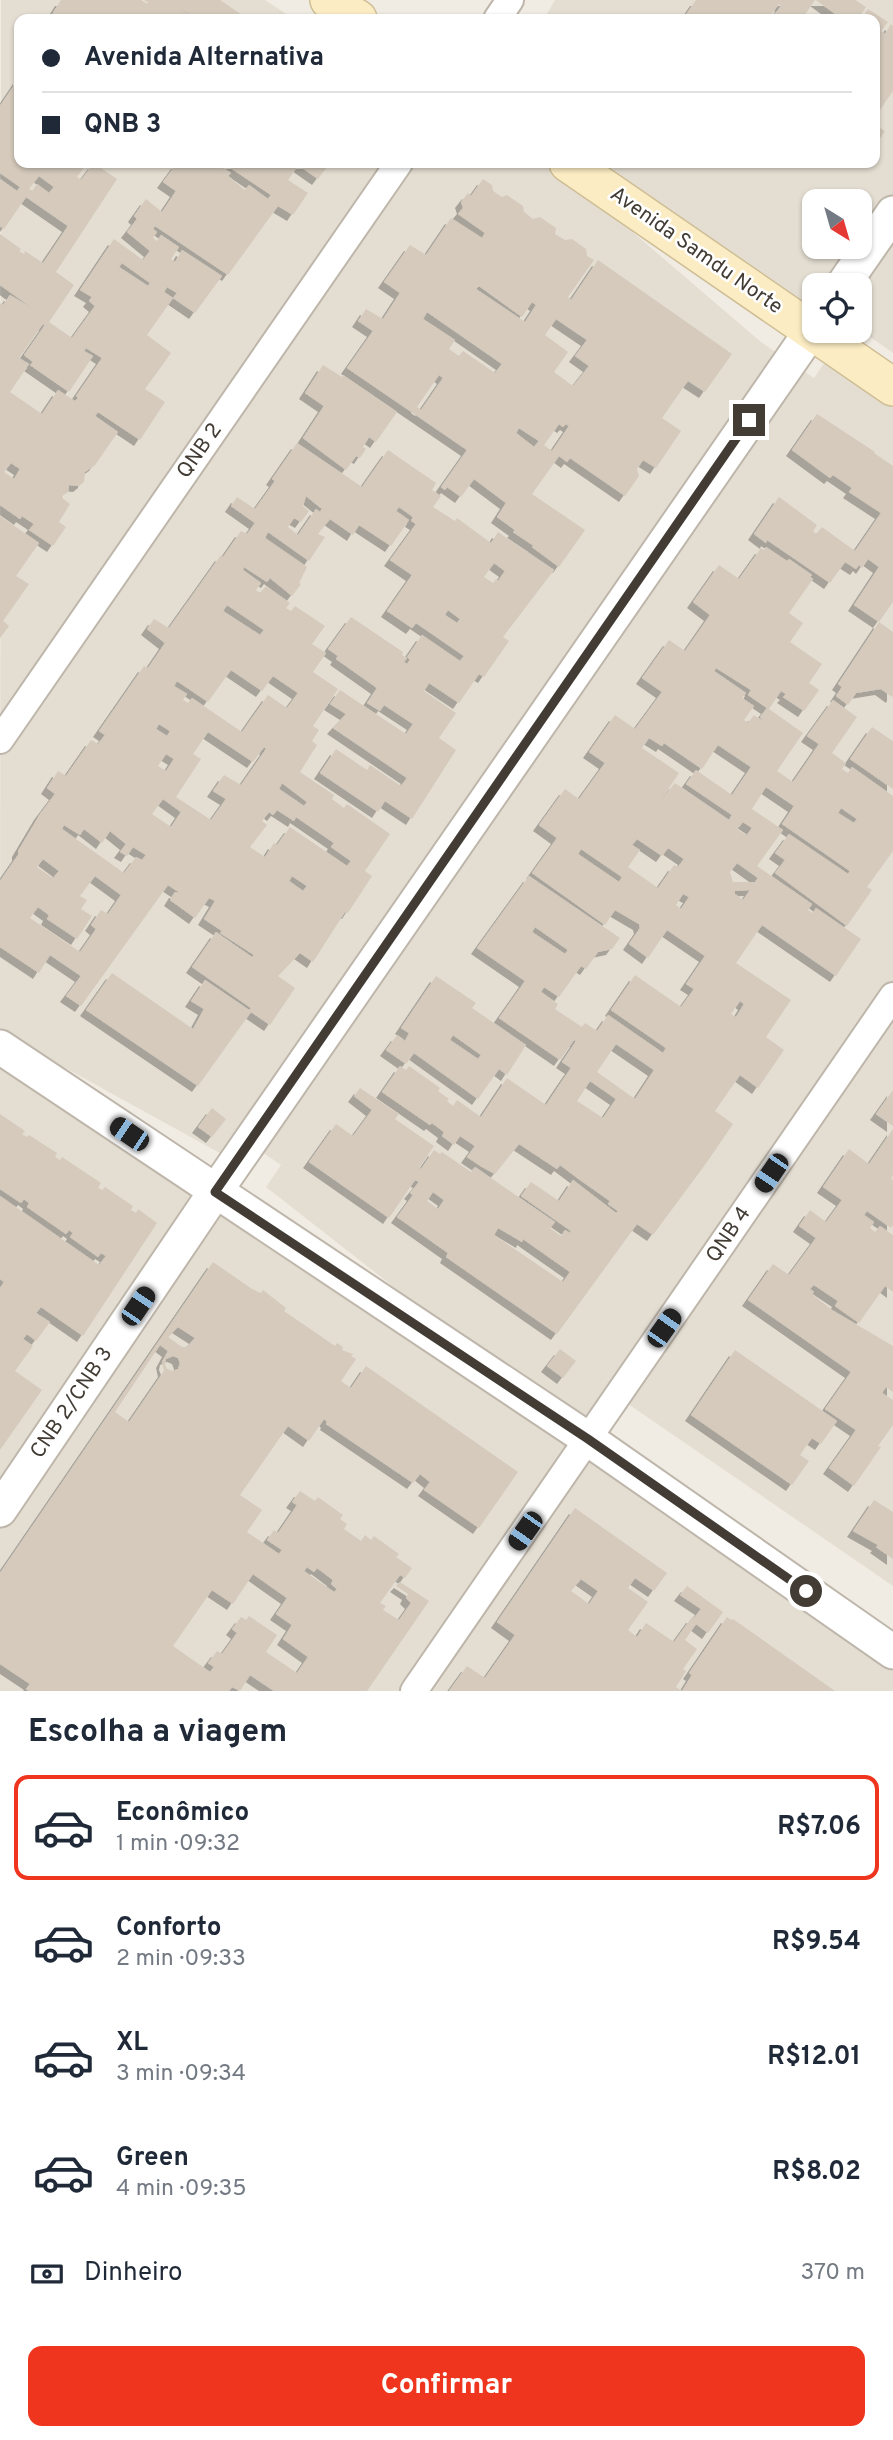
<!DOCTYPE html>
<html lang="pt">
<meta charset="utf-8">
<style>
body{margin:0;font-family:Overpass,sans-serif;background:#f2f2f3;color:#1f2937;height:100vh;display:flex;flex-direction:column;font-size:26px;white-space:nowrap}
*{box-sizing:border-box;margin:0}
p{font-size:23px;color:#747a83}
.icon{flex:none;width:38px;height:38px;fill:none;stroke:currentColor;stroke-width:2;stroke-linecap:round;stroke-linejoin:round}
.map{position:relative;height:1691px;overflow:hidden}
.panel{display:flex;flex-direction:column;background:#fff;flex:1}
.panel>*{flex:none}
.guide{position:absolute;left:14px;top:14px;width:866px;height:154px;border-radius:14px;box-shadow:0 2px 5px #0004;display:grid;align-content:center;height:154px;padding:0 28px;background:#fff}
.needle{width:46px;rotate:143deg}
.buttons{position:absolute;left:802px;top:189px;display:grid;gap:14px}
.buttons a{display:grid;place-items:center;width:70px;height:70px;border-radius:14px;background:#fff;box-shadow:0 2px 5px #0004;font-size:35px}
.end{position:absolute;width:32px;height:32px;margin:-16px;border:9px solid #423c34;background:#fff;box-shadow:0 0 0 4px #fff}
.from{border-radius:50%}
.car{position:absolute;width:21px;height:42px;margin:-21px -10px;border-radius:9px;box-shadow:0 0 5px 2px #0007;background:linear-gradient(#222 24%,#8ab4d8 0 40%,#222 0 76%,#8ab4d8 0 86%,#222 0)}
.guide b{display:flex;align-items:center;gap:24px;height:66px;font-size:26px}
.guide b+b{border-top:2px solid #e0e1e3}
.guide i{width:18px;height:18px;background:#1f2937}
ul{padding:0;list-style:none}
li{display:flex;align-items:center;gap:21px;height:105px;margin:0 14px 10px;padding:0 14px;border:4px solid transparent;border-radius:14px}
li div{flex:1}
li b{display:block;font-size:26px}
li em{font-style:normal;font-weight:700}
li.selected{border-color:#ef351d}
li>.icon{width:63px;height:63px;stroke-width:1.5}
h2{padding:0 28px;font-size:32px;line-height:84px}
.pay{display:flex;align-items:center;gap:18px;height:77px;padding:0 28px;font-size:26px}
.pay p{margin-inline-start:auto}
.button{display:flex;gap:14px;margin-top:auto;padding:14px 28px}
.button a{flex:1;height:80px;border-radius:14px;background:#ef351d;color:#fff;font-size:28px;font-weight:700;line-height:80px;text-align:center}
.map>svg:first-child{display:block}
.residential{fill:#e4ded2;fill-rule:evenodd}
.building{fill:#d5cabc;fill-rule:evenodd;filter:url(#shadow)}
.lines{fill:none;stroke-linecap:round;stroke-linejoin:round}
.minor-casing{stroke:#beb6aa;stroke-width:30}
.tertiary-casing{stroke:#beb6aa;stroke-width:37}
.secondary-casing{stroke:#cfbe95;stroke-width:40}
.minor{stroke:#fff;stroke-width:26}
.tertiary{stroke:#fff;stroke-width:33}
.secondary{stroke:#fbecc3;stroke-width:37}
.route{stroke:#423c34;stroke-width:9}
.labels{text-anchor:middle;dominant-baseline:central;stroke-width:5;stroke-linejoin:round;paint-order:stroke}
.street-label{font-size:21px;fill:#423c34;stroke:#fff}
</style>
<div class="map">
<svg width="893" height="1691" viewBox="0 0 893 1691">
<defs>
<filter id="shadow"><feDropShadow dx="-6" dy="6" stdDeviation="0" flood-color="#0004"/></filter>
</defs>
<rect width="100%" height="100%" fill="#f1ece3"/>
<path class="residential" d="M1,0H265L294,19H19V163H552L761,342L814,378L835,347L893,387V1586L618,1397L588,1439L266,1187L281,1165L249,1143L236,1162L0,1032Z
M555,0H893V353L859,329V285H814V327L811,330L606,163H875V19H544ZM814,201H859V247H814Z
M0,1047L893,1662V1691H0Z"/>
<path class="building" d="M61,0H141L147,4L148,2L144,0H220L248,19H197L179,8L194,19H113L106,15L103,19H49Z
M696,0H815L802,19H771L781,6L779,4L768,19H683Z
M816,0H855L866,7L858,19H842Z
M868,9L888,22L881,31L885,34L891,24L893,26V91L875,117V69L879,65L875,62V19H861Z
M19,78V163H87L77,177L81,180L94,163L117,179L56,272L74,285L49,322L72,338L95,306L89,301L92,297L80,290L114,239L143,260L150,251L127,232L137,219L134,216L146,199L162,212L176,191L163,182L177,163H209L214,167L217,163H291L297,167L288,180L308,193L293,215L278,206L228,275L155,226L153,229L157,232L153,238L157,241L161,235L179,247L171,259L175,262L182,250L222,276L195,313L173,298L177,293L167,287L164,292L173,298L147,335L171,353L145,389L165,402L140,440L98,412L95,416L118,432L95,465L85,472L84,482L79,486L69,485L68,492L61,497L70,504L59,522L66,527L53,546L29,530L34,524L22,516L20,519L0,505V303L3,305L10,295L32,308L0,285V234L21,249L19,251L24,254L25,251L43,263L68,226L26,197L4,229L0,226V179L17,191L20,187L0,173V106ZM226,165L271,195L268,199L249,185L245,190L228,176L231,173L223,168ZM39,176L54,187L49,193L37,184L32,191L29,189ZM122,263L150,283L148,286L119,267ZM43,324L45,325L24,355L33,362L30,365L69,392L93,356L84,351L86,348L102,358L76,396L78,398L75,401L58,390L42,414L10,392L29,364L19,358ZM11,463L20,469L14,479L4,472Z
M875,125L885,131L875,146Z
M295,163H330L318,179Z
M483,179L492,185L493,191L502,197L507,195L523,206L524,212L533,219L540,217L556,228L555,234L565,240L572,239L586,249L587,256L594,260L568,297L571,300L598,260L732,354L705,392L688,381L685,385L662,418L681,431L656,468L643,460L637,469L639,476L625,496L570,458L567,462L559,456L532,494L585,530L559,567L532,547L534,546L513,532L515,530L497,517L506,503L474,479L461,497L447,487L445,490L441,487L467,450L347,368L373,331L358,321L366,309L383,319L400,293L384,282L410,245L426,255L451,218L482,238L485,233L458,214L463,208L461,202L468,193L471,196ZM479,286L522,317L532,302L536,305L525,322L476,289ZM427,312L502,364L495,373L463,351L459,356L449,349L455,340L423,319ZM556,319L587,340L575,356L589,366L573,386L554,372L568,352L545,335ZM439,375L443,378L421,410L417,407ZM559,424L563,427L566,424L569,426L552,451L544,445ZM519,428L539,441L534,447L516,433Z
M323,365L342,377L343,375L397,412L376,442L369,437L363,447L366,449L360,458L356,456L346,470L303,438L324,406L305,393Z
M817,414L875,452L874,453L893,466V602L879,622L893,632V695L892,697L881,689L856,693L848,705L836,696L842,687L838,684L879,622L854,605L879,567L868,559L862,568L859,565L856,569L845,562L830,583L767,540L766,543L754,534L779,497L817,525L813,531L816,534L822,527L855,551L881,513L849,492L852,488L833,475L830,478L792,450Z
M297,443L362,487L388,450L436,483L432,490L441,496L433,507L455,521L457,518L491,543L498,532L554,570L503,637L509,641L484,677L479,674L459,703L429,683L424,691L456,713L439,738L456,750L412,819L385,801L378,812L320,773L336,749L367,770L370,765L401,786L407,778L333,728L346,714L330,704L340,690L406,734L413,724L384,705L380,711L367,703L377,688L336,659L338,656L328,649L351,617L403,652L402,655L407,658L404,662L407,664L410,660L407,657L422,635L460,661L464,656L416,623L412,628L387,611L412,575L390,560L416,524L411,521L413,517L399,507L396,511L409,520L391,546L359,525L353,535L330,519L318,534L325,537L309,561L268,532L265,538L307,567L299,583L301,584L292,596L270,578L267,582L244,567L243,570L261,583L256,590L260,593L266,586L290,603L286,608L291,611L295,606L325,626L312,644L326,653L313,672L338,689L313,726L319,730L312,741L317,745L300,772L334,795L332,799L344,808L347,804L390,834L365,871L372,876L348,913L345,912L313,962L300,953L278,976L295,988L270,1025L251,1012L198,1086L86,1010L112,973L193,1029L204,1009L191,1001L205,980L249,1010L251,1008L192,967L216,932L252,957L254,955L220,933L222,931L204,919L215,901L209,898L195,918L170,900L175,892L180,893L168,885L81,1006L66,996L81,976L50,955L39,973L0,947V881L18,855V851L40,814L55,794L47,788L58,771L66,776L91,740L98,744L105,735L99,731L144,666L148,668L165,643L147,629L154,619L174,631L169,628L221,555L223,557L241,531L247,534L255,523L231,506L237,497L255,509L275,481L272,479ZM306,496L322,509L320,512L316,509L298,535L288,527L294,518L301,522L309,511L303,506ZM494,563L505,571L498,581L496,579L493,583L484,577ZM227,605L264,630L260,635L223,611ZM448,610L460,619L457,623L445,615ZM231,670L262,691L273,676L298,693L287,708L268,695L242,732L192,698L188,703L183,700L187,694L174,686L177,681L208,702ZM159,724L170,731L167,736L156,729ZM208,732L253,762L264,747L266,749L241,785L224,775L213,791L226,799L211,820L176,797L201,759L193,754ZM166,754L174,759L166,771L158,766ZM282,783L307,802L304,806L279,789ZM163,799L181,812L171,827L152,814ZM277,810L294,821L296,817L334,843L331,847L351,861L347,866L290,827L277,845L274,843L265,857L250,847L267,825L262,821L269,812L273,815ZM64,825L80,835L84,829L102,843L110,831L126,844L120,852L127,856L133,847L146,855L142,860L136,857L124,873L62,829ZM43,859L59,871L53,878L37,867ZM95,876L121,895L108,914L101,910L91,925L96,929L80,952L30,918L38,907L49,915L47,919L77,939L92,916L81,909L87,900L80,896ZM292,876L307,886L303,891L289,881Z
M0,516L39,543L16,576L29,584L3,621L9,626L0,638Z
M766,547L787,561L789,559L812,575L810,577L813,579L789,613L803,623L790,642L822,664L809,683L819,690L804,711L783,697L786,694L781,691L769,709L803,733L777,771L793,782L819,744L807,736L833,700L857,717L832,753L846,763L842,769L848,773L852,767L893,796V851L867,887L872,890L847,926L775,873L785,860L775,853L789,834L848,874L850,871L782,824L794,806L766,787L752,809L783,830L757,866L812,904L808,910L813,913L816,908L861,939L836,976L762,925L736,963L791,1000L766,1037L784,1050L758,1088L740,1075L715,1111L733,1124L707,1162L653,1235L637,1224L557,1334L446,1257L448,1253L397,1217L413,1195L410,1193L419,1182L415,1180L389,1218L309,1162L336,1124L353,1136L372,1110L354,1096L360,1088L399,1114L395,1119L434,1146L419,1168L421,1169L434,1150L440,1154L442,1152L471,1172L475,1167L555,1222L550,1228L561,1236L565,1230L570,1233L571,1231L521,1196L531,1182L559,1201L573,1180L616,1213L618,1211L608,1204L610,1201L580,1180L560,1165L557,1169L519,1144L495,1174L482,1167L467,1157L475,1146L460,1136L454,1145L442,1136L444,1132L432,1123L430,1125L382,1092L400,1066L406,1070L409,1066L440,1088L438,1091L449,1099L447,1101L453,1106L457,1100L481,1117L507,1078L546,1105L564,1078L571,1068L562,1062L576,1041L574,1040L560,1060L499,1018L525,981L477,948L529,876L620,938L612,949L598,952L586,969L581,966L559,997L544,987L541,992L558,1004L555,1009L582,1027L585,1023L597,1031L608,1015L663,1053L666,1048L611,1010L635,975L681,1007L694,989L686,984L705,956L667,930L648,958L629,944L640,928L639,924L615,910L605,925L532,873L557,838L539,825L565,789L579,799L605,763L589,752L615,715L635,729L662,692L642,678L669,640L685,651L710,615L693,602L719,565L739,579L761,548L764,550ZM716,668L751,690L748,695L767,708L760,717L763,721L754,715L748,723L744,720L754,706L742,698L746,693L714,671ZM649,738L662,746L664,743L702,769L718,745L751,767L732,795L696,770L686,784L732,815L729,820L675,783L661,800L679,773L642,748ZM841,808L857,819L854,823L838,813ZM743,822L752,828L747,835L737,829ZM637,839L662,856L668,848L684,859L678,867L674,865L658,888L628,867L640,850L632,845ZM581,849L622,877L619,882L578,854ZM737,863L758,878L755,882H733L730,872ZM750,890L743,900L735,894V891ZM683,894L689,897L681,909L676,905ZM535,927L568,950L565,954L532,932ZM740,1001L744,1004L736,1017L731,1014ZM616,1044L654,1070L635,1099L597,1072ZM590,1081L616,1099L603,1118L577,1101ZM433,1192L444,1200L438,1209L427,1201ZM498,1228L522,1242L523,1239L570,1272L563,1282L494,1235Z
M872,727L893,741V789L850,759Z
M436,976L476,1003L472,1008L526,1045L507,1075L499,1069L478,1099L414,1053L406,1064L386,1050L397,1035L405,1041L409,1033L401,1028ZM453,1035L481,1055L478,1059L450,1040Z
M893,1090V1126L876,1114Z
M212,1108L226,1119L212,1137L198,1127Z
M0,1114L25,1131L22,1134L27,1137L29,1135L57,1153L55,1157L60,1160L62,1157L101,1183L98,1188L102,1190L105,1187L133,1206L131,1210L136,1213L138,1209L157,1223L83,1336L41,1307L36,1313L50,1322L36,1341L27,1334L23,1339L33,1346L15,1371L42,1390L0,1450V1288L4,1282L0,1279V1196L99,1265L106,1256L101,1253L98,1257L70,1237L73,1233L69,1230L66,1234L27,1207L29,1203L24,1199L21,1203L0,1189Z
M893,1129V1175L891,1179L893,1180V1225L891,1228L867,1211L864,1215L874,1222L870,1228L875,1232L880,1226L893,1235V1292L885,1286L859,1323L835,1306L838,1301L814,1285L810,1289L814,1292L812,1294L832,1310L893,1346V1392L886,1387L882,1393L893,1400V1425L878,1446L881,1447L854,1486L829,1468L856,1430L825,1409L851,1372L748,1300L773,1264L789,1275L816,1238L799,1226L810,1210L826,1222L842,1200L823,1187L849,1149L869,1164Z
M213,1262L252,1289L261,1293L263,1290L286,1308L284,1311L335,1346L337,1343L343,1347L342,1350L353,1354L351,1356L356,1359L341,1381L351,1388L366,1366L518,1472L479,1528L424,1490L430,1482L420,1474L413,1483L326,1424L327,1422L324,1419L309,1441L288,1426L240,1495L262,1510L247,1532L279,1554L282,1550L267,1540L274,1530L278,1533L297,1505L292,1502L300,1491L315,1501L318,1497L343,1515L340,1519L347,1524L344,1529L361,1541L365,1535L371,1540L374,1536L399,1554L396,1557L412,1568L405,1578L400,1575L380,1603L386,1606L383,1610L399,1620L411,1603L406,1598L408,1594L396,1586L400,1582L429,1601L367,1691H274L250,1675L240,1691L232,1687L229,1691H29L26,1689L30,1684L0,1664V1573ZM178,1327L195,1338L187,1347H182L168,1337ZM160,1345L168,1351L162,1362L164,1371L129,1422L115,1412ZM173,1356L178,1358L180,1363L178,1369L173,1371L167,1369L165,1364L166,1359ZM307,1567L314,1572L317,1568L333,1580L331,1584L337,1589L334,1592L304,1571ZM253,1574L287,1598L276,1614L292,1625L283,1639L308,1657L297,1673L266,1652L277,1635L249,1616L246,1620L241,1617L232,1629L237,1633L222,1654L217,1651L208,1663L214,1667L210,1672L173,1646L212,1590L233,1604Z
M560,1349L576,1361L563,1378L547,1366Z
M735,1350L837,1421L821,1444L812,1438L800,1455L809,1461L792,1485L691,1415Z
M874,1500L893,1512V1559L876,1547L878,1545L853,1531Z
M575,1508L667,1573L654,1591L635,1578L628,1588L648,1602L628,1630L637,1637L646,1623L674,1642L692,1617L694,1618L701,1609L680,1595L687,1586L723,1612L708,1633L696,1624L685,1640L697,1649L683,1669L686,1671L676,1687L682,1691L692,1675L689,1673L727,1617L732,1620L733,1619L835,1691H449L467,1666L485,1678L515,1635L497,1622ZM581,1579L598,1591L589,1604L571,1591Z"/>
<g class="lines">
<defs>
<path id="minor" d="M497,19L510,0
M0,740L399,163
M414,1691L893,996"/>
<path id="tertiary" d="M843,285L893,213
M0,1047L588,1439L893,1652
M0,1510L215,1192L814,327"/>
<path id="secondary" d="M329,0L358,19
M568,163L893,387"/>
</defs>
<use href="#minor" class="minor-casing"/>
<use href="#tertiary" class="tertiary-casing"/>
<use href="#secondary" class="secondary-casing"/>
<use href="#minor" class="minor"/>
<use href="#tertiary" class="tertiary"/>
<use href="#secondary" class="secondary"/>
</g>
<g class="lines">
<path class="route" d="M749,420L215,1192L588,1439L806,1591"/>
</g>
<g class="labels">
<g class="street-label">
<text transform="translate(696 251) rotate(35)">Avenida Samdu Norte</text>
<text transform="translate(200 451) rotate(-55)">QNB 2</text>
<text transform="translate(729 1235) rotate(-56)">QNB 4</text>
<text transform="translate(72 1403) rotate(-56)">CNB 2/CNB 3</text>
</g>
</g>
</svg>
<div class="buttons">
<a><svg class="needle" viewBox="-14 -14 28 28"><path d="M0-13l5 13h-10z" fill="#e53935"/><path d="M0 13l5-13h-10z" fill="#747a83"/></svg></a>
<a><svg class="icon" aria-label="locate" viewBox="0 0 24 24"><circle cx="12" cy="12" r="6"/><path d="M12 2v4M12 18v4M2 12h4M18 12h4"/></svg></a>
</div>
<i class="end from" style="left:806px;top:1591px"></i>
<i class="end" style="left:749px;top:420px"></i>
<i class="car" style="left:129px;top:1134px;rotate:304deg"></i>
<i class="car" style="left:771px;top:1173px;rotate:214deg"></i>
<i class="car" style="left:138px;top:1306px;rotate:34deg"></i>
<i class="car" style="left:664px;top:1328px;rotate:35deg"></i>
<i class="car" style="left:525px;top:1531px;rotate:215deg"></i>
<div class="guide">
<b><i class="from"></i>Avenida Alternativa</b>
<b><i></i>QNB 3</b>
</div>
</div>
<section class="panel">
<h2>Escolha a viagem</h2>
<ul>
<li class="selected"><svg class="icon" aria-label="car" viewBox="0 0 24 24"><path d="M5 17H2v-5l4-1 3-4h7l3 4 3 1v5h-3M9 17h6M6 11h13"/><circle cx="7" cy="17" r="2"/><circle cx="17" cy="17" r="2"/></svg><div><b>Econômico</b><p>1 min · 09:32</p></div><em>R$7.06</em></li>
<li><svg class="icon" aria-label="car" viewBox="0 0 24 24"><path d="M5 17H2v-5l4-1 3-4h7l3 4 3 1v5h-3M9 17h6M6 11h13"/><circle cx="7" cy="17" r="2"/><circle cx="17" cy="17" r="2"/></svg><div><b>Conforto</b><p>2 min · 09:33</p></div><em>R$9.54</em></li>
<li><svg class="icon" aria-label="car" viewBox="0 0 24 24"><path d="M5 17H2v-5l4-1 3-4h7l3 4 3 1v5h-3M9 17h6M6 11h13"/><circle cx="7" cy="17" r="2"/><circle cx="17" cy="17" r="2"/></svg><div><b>XL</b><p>3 min · 09:34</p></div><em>R$12.01</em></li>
<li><svg class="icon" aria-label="car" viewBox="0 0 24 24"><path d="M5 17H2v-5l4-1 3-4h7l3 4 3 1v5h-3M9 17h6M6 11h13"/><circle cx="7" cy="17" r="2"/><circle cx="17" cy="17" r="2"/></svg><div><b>Green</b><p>4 min · 09:35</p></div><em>R$8.02</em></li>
</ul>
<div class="pay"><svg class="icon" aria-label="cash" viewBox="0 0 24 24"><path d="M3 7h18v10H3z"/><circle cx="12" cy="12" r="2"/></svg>Dinheiro<p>370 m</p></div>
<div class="button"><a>Confirmar</a></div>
</section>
